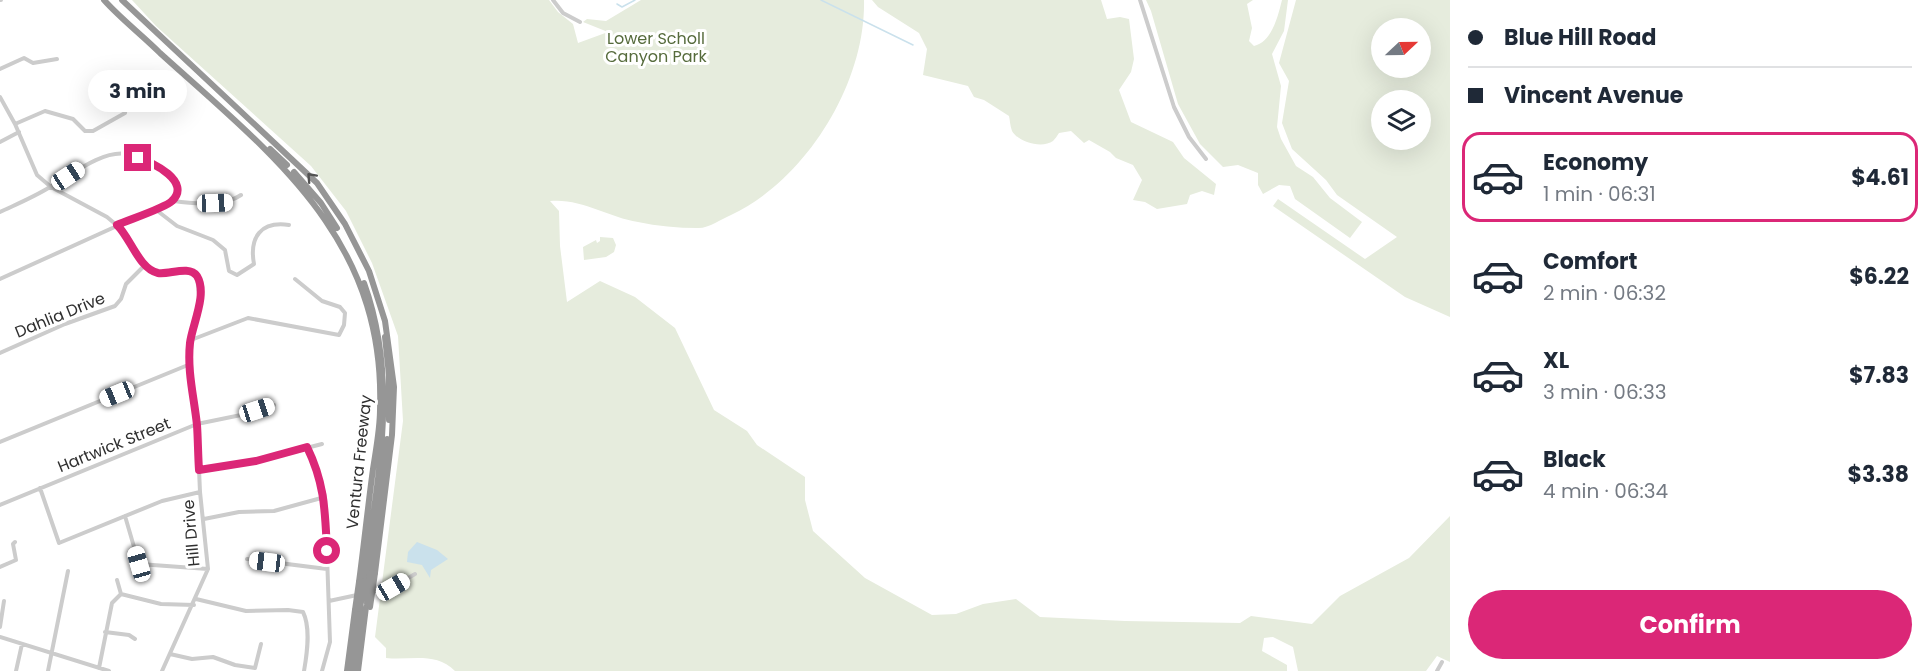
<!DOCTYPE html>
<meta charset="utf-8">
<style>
body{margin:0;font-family:Poppins,sans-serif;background:#f2f2f3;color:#1f2937;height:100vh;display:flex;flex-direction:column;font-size:22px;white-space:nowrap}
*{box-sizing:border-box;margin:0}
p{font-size:20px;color:#747a83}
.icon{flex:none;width:33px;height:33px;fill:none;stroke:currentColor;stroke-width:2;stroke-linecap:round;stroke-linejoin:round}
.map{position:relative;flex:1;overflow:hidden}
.side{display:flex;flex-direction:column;background:#fff;width:480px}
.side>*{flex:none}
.guide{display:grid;align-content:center;height:132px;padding:0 18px;background:#fff}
.needle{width:39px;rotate:68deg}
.controls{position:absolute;left:1371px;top:18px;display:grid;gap:12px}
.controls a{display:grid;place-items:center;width:60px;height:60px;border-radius:50%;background:#fff;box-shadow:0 6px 24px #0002;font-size:30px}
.end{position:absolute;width:27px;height:27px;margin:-14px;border:8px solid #db2777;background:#fff;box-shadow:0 0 0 3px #fff}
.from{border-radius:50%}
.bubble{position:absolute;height:42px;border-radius:21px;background:#fff;box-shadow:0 6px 24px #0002;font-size:20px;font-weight:700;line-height:42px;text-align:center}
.car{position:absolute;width:18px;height:36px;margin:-18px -9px;border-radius:8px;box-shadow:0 0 4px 2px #0007;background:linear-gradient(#fff 24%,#345 0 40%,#fff 0 76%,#345 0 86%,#fff 0)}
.guide b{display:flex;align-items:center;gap:21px;height:57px;font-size:22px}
.guide b+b{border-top:2px solid #e0e1e3}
.guide i{width:15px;height:15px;background:#1f2937}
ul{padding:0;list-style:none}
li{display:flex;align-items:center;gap:18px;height:90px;margin:0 12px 9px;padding:0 6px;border:3px solid transparent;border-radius:18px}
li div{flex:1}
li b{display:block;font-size:22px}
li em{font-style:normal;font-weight:700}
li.active{border-color:#db2777}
li>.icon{width:54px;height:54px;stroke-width:1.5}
.button{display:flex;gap:12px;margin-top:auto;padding:12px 18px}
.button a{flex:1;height:69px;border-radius:36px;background:#db2777;color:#fff;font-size:24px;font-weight:700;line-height:69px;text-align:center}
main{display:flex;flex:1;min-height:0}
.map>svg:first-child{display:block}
.green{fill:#e6ecdd;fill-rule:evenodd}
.water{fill:#cae1ec}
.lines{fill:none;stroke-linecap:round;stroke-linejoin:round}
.stream{stroke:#cae1ec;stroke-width:1.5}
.minor{stroke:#ccc;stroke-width:4}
.highway{stroke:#969696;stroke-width:6}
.highway-bridge{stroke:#969696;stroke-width:6}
.oneway{stroke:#535353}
.route{stroke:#db2777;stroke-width:8}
.labels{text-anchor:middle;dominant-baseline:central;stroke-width:6;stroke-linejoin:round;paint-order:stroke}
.park-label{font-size:16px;fill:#566b3c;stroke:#fff}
.street-label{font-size:16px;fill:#2f2f2f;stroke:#fff}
</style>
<main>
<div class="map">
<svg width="1450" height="671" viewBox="0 0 1450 671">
<rect width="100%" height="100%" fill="#fff"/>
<path class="green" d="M132,0H549L558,12L573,24L578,43L608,32L583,22L587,19L606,21L641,0H864C866,83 806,180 731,215C721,219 708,229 697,228C678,228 657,226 638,222C608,217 581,198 550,201L559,211L560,246L567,302L600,281L635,297L675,328L714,410L747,431L757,445L805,477V500L813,531L865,578L932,615L956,614L983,604L1016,599L1040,617L1125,621L1240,623L1251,616L1312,624L1340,596L1409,558L1450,516V662L1437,656L1426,671H1298L1293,647L1273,637L1264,638L1262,651L1287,665V671H455C435,651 409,661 386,658V648L375,637L403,421L398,336L372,263L346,211L311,166L156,26Z
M872,0H1101L1107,19L1120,17L1129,19L1134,59L1131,72L1119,90L1131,122L1173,142L1184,158L1216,184L1214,195L1202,191L1190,195L1187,204L1157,209L1145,202L1133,200L1142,180L1133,165L1116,158L1110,152L1089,140L1084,143L1071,131L1059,133C1057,136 1055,139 1053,141C1042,149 1018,142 1012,131C1010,126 1010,120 1009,116L984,100L974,97L968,86L923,75L927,49L919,33L878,7Z
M1146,0H1253L1247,4L1252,28L1249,41L1254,46C1272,42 1278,16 1282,0H1288L1284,31L1272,54L1281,86L1277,127L1281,139L1296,166L1313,177L1330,198L1362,222L1350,238L1295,199L1290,186L1279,185L1263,194L1258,185V173L1238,165L1223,167L1200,144L1178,104L1151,11Z
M1296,0H1450V317L1405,297L1273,206L1278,199L1365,259L1397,237L1337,195L1326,180L1292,149L1282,123L1289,81L1279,63ZM1382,28H1420V68H1382ZM1382,100H1420V140H1382Z
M600,237L613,238L616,245L614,252L606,257L584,260L583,247L596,240L597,243L600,241Z"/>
<path class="water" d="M417,542L437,550L448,559L431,570L430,578L422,565L407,562L408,552Z"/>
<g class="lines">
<path class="stream" d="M821,0L913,45
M617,4L622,7L635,0"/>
<path class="minor" d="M0,0H1
M553,0L563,13L580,22
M1140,0L1174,107L1189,137L1206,159
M0,69L24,58L33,63L57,59
M0,97L15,124L37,175L51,187L107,217L120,228L145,265L156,273L189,271L197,276L200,305L190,340L188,365L197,424L200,492L208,569L162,671
M15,124L45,111L73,119L85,131H93L125,113L126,104
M0,142L19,132
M155,209L177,226L213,240L225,250L229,271L237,275L254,264C249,237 261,221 289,225
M0,212C17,204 34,197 50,187C70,176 102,150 126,154C142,157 155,166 168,174C180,181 178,191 172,201
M0,279L172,201C195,203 222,208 241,195
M191,340L248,318L339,335L344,325L345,313L340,307L322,301L295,279
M0,353L65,324L115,306L121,299L126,284L145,265
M0,442L188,365
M307,447L318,471L325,497L330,642L322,671
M199,470L256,461L322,444
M40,488L59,543L162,501L200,492
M0,505L197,424L241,415L274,405
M125,516L139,564L208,569
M204,519L239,512L274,511L325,497
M247,559L327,569
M0,567L16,560L13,544L15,542
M371,592L393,587L415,574
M121,594L161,604L194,605
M196,599L246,611L288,610L303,612C311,628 307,654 304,671
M329,601L357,595
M0,627L4,601
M105,632L129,635L135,639
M0,637L109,671
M170,654L192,659L213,657L235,665L255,668L261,644
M99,668L112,603L121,594L117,580
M16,671L22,644
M48,671L68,571
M1437,671L1442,662"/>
<path class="highway" d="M104,0C121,19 142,35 160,53C274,156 386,239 380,410C380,429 376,449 373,469C368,506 364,544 359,582
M122,0L317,183L345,224L369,271L385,321L394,387L392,435L375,573
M270,149L287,165
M294,172L321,203L337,228
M364,283C400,383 377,479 364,581
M385,337L389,375V420
M370,573L387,439
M347,671L355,610
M352,671L360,609
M358,671L366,607"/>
<path class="highway-bridge" d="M367,603L370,573
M370,607L375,573
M360,609L364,581
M355,610L359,582"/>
</g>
<defs><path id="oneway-chevron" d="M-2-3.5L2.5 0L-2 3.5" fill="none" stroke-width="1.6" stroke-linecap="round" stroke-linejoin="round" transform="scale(1.5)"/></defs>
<use class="oneway" href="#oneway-chevron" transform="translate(311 177) rotate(-133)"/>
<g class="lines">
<path class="route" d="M138,158C153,162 192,182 172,201C165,208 128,220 117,225C130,237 139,269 158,273C169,275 189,265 197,276C208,294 192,325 190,343C187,371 194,397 197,425C198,440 198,455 199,470L256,461L307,447C325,484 325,511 327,551"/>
</g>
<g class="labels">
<g class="park-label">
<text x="656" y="38">Lower Scholl<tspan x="656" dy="18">Canyon Park</tspan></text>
</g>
<g class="street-label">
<text transform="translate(60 315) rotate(-22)">Dahlia Drive</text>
<text transform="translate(114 445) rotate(-22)">Hartwick Street</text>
<text transform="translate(359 462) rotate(-84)">Ventura Freeway</text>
<text transform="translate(191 533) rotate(-95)">Hill Drive</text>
</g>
</g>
</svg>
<div class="controls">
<a><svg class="needle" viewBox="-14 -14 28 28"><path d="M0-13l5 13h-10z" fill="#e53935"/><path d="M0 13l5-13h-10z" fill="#747a83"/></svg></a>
<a><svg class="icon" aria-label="layers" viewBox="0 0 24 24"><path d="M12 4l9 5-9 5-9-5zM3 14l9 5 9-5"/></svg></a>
</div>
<i class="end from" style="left:327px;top:551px"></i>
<i class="end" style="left:138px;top:158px"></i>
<div class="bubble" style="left:88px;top:70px;width:99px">3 min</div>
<i class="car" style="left:68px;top:176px;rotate:57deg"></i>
<i class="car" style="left:215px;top:203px;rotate:88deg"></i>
<i class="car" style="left:117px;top:394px;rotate:248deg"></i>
<i class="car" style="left:257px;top:410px;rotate:72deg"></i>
<i class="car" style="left:267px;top:562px;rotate:277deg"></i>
<i class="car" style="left:139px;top:564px;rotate:344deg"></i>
<i class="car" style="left:393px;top:587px;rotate:60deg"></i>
</div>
<section class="side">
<div class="guide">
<b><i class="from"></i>Blue Hill Road</b>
<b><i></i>Vincent Avenue</b>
</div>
<ul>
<li class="active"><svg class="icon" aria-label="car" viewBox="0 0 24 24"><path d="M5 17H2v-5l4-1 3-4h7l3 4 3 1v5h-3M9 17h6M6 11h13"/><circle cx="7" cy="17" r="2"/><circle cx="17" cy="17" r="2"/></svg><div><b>Economy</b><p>1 min · 06:31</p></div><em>$4.61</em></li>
<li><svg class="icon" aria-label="car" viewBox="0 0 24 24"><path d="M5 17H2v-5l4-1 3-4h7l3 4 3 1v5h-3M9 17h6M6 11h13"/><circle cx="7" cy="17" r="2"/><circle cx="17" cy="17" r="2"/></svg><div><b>Comfort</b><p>2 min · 06:32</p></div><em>$6.22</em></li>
<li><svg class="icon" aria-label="car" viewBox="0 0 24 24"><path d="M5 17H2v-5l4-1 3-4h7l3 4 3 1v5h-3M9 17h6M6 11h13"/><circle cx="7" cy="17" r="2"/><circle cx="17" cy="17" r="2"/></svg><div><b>XL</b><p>3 min · 06:33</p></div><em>$7.83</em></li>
<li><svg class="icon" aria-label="car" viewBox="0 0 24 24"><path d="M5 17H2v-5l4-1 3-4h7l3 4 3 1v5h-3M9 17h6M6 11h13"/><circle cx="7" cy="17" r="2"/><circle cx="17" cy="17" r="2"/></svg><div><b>Black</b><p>4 min · 06:34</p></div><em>$3.38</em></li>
</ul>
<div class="button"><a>Confirm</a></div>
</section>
</main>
